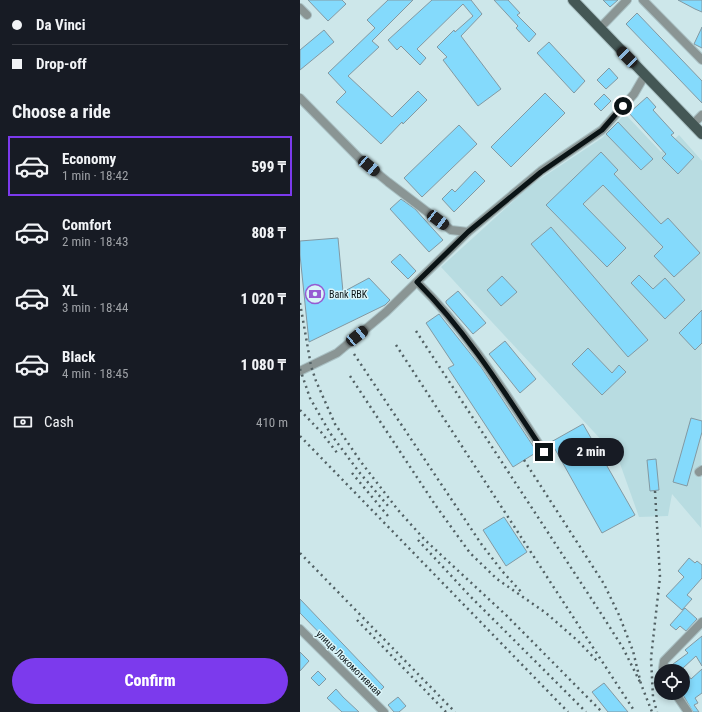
<!DOCTYPE html>
<meta charset="utf-8">
<style>
body{margin:0;font-family:"Roboto Condensed",sans-serif;background:#242831;color:#f1f3f6;height:100vh;display:flex;flex-direction:column;font-size:15px;white-space:nowrap}
*{box-sizing:border-box;margin:0}
p{font-size:13px;color:#9ea1a6}
.icon{flex:none;width:22px;height:22px;fill:none;stroke:currentColor;stroke-width:2;stroke-linecap:round;stroke-linejoin:round}
.map{position:relative;flex:1;overflow:hidden}
.panel{display:flex;flex-direction:column;background:#171b24;width:300px}
.panel>*{flex:none}
.banner{display:grid;align-content:center;height:88px;padding:0 12px;background:#171b24}
.tools{position:absolute;left:354px;top:664px;display:grid;gap:8px}
.tools a{display:grid;place-items:center;width:36px;height:36px;border-radius:50%;background:#171b24;box-shadow:0 2px 6px #0003;font-size:20px}
.end{position:absolute;width:18px;height:18px;margin:-9px;border:5px solid #0b1416;background:#fff;box-shadow:0 0 0 2px #fff}
.from{border-radius:50%}
.bubble{position:absolute;height:28px;border-radius:14px;background:#171b24;box-shadow:0 2px 6px #0003;font-size:13px;font-weight:800;line-height:28px;text-align:center}
.car{position:absolute;width:12px;height:24px;margin:-12px -6px;border-radius:5px;box-shadow:0 0 3px 1px #0007;background:linear-gradient(#222 24%,#8ab4d8 0 40%,#222 0 76%,#8ab4d8 0 86%,#222 0)}
.banner b{display:flex;align-items:center;gap:14px;height:38px;font-size:15px}
.banner b+b{border-top:1px solid #363941}
.banner i{width:10px;height:10px;background:#f1f3f6}
ul{padding:0;list-style:none}
li{display:flex;align-items:center;gap:12px;height:60px;margin:0 8px 6px;padding:0 4px;border:2px solid transparent;border-radius:0px}
li div{flex:1}
li b{display:block;font-size:15px}
li em{font-style:normal;font-weight:800}
li.selected{border-color:#7c3aed}
li>.icon{width:36px;height:36px;stroke-width:1.5}
h2{padding:0 12px;font-size:18px;line-height:48px}
.pay{display:flex;align-items:center;gap:10px;height:44px;padding:0 12px;font-size:15px}
.pay p{margin-inline-start:auto}
.button{display:flex;gap:8px;margin-top:auto;padding:8px 12px}
.button a{flex:1;height:46px;border-radius:24px;background:#7c3aed;color:#fff;font-size:16px;font-weight:800;line-height:46px;text-align:center}
main{display:flex;flex:1;min-height:0}
.map>svg:first-child{display:block}
.built{fill:#b8dce1}
.building{fill:#84dafc;stroke:#8399a2}
.lines{fill:none;stroke-linecap:round;stroke-linejoin:round}
.minor-casing{stroke:#aac1c4;stroke-width:10}
.major-casing{stroke:#aac1c4;stroke-width:12}
.minor{stroke:#8a9594;stroke-width:8}
.major{stroke:#445755;stroke-width:10}
.rail{stroke:#526164;stroke-width:2.5;stroke-dasharray:2 4;stroke-linecap:butt}
.route{stroke:#0b1416;stroke-width:5}
.labels{text-anchor:middle;dominant-baseline:central;stroke-width:3;stroke-linejoin:round;paint-order:stroke}
.poi-label{font-size:10px;fill:#0b1416;stroke:#daf4f8;text-anchor:start}
.street-label{font-size:10px;fill:#0b1416;stroke:#daf4f8}
</style>
<main>
<section class="panel">
<div class="banner">
<b><i class="from"></i>Da Vinci</b>
<b><i></i>Drop-off</b>
</div>
<h2>Choose a ride</h2>
<ul>
<li class="selected"><svg class="icon" aria-label="car" viewBox="0 0 24 24"><path d="M5 17H2v-5l4-1 3-4h7l3 4 3 1v5h-3M9 17h6M6 11h13"/><circle cx="7" cy="17" r="2"/><circle cx="17" cy="17" r="2"/></svg><div><b>Economy</b><p>1 min · 18:42</p></div><em>599 ₸</em></li>
<li><svg class="icon" aria-label="car" viewBox="0 0 24 24"><path d="M5 17H2v-5l4-1 3-4h7l3 4 3 1v5h-3M9 17h6M6 11h13"/><circle cx="7" cy="17" r="2"/><circle cx="17" cy="17" r="2"/></svg><div><b>Comfort</b><p>2 min · 18:43</p></div><em>808 ₸</em></li>
<li><svg class="icon" aria-label="car" viewBox="0 0 24 24"><path d="M5 17H2v-5l4-1 3-4h7l3 4 3 1v5h-3M9 17h6M6 11h13"/><circle cx="7" cy="17" r="2"/><circle cx="17" cy="17" r="2"/></svg><div><b>XL</b><p>3 min · 18:44</p></div><em>1 020 ₸</em></li>
<li><svg class="icon" aria-label="car" viewBox="0 0 24 24"><path d="M5 17H2v-5l4-1 3-4h7l3 4 3 1v5h-3M9 17h6M6 11h13"/><circle cx="7" cy="17" r="2"/><circle cx="17" cy="17" r="2"/></svg><div><b>Black</b><p>4 min · 18:45</p></div><em>1 080 ₸</em></li>
</ul>
<div class="pay"><svg class="icon" aria-label="cash" viewBox="0 0 24 24"><path d="M3 7h18v10H3z"/><circle cx="12" cy="12" r="2"/></svg>Cash<p>410 m</p></div>
<div class="button"><a>Confirm</a></div>
</section>
<div class="map">
<svg width="402" height="712" viewBox="0 0 402 712">
<rect width="100%" height="100%" fill="#cde7ea"/>
<path class="built" d="M325,114L361,152L379,135L402,161L401,528L372,494L368,516L339,517L318,458L141,267L231,185L302,138Z"/>
<path class="building" d="M8,0H42L46,4L28,21Z
M88,0H113L72,41L79,47L48,76L92,117L118,91L127,100L103,124L102,122L81,144L36,102L46,92L28,73L75,28L67,20Z
M132,0H171L182,14L161,36L201,89L178,106L143,60L147,57L137,47L154,30L155,32L173,16L163,4L117,49L126,58L120,65L101,46L97,50L88,40Z
M194,0H208L220,13L217,15L236,34L229,42L216,28L218,26Z
M303,0H318L310,7Z
M378,0H402V12L395,9Z
M337,13L402,81V103L326,24Z
M402,27V48L394,44Z
M24,30L34,42L0,70V50Z
M249,42L285,81L274,93L237,53Z
M309,68L318,78L306,89L297,80Z
M245,93L265,113L211,167L191,147Z
M304,94L311,101L301,111L294,104Z
M347,97L356,107L353,110L374,133L371,135L394,157L378,174L362,158L366,154L329,113Z
M318,122L353,159L341,170L306,134Z
M159,125L177,144L122,197L104,178Z
M301,152L318,170L314,174L361,224L368,218L400,253L374,277L354,256L363,247L303,185L283,204L326,248L307,267L246,205Z
M175,171L185,181L154,212L142,199L152,189L155,192Z
M101,199L115,209L143,240L129,252L90,209Z
M251,227L348,340L328,357L231,244Z
M38,238L43,292L69,278L90,300L85,305L9,342L0,255V241Z
M100,254L116,271L108,279L91,262Z
M339,275L353,289L365,278L385,300L365,319L331,283Z
M202,276L217,292L201,306L187,290Z
M158,291L186,323L173,334L146,303V301Z
M402,310V343L395,350L379,333Z
M139,314L181,367L237,452L213,467L148,368L154,365L126,323Z
M205,341L236,379L220,393L189,354Z
M288,348L312,373L319,365L326,372L302,395L272,364Z
M391,418L402,421V432L387,486L373,482Z
M283,424L335,515L302,533L251,442Z
M356,459L359,490L350,491L347,460Z
M204,517L227,552L206,566L183,530Z
M389,558L395,563L397,561L402,565V578L387,595L392,599L382,610L366,596L384,577L378,571Z
M0,599L84,687L78,693L0,613Z
M385,608L397,619L386,631L380,626L376,630L370,625Z
M402,636V666L396,656L383,668L391,679L402,669V693L395,698L398,703L394,705L399,712H393L382,693H383V671H369V667L388,653L385,650Z
M0,652L9,661L0,671Z
M18,671L26,679L19,686L11,678Z
M304,683L328,712H308L292,692Z
M36,689L43,697L59,712H42L27,698Z
M98,697L106,706L99,712H94L88,705Z"/>
<g class="lines">
<defs>
<path id="minor" d="M343,0L402,60
M0,8L7,15
M300,28L327,0
M0,98L60,159L88,182L151,230L168,232
M393,124L402,115
M117,282C168,332 205,393 244,452
M0,371L37,353L86,312L168,232L241,171L302,130L334,94L345,75
M399,472L402,470
M0,629L84,712
M364,671L363,668L364,661L402,622
M375,693L388,712"/>
<path id="major" d="M273,0L402,134"/>
</defs>
<use href="#minor" class="minor-casing"/>
<use href="#major" class="major-casing"/>
<use href="#minor" class="minor"/>
<use href="#major" class="major"/>
<path class="rail" d="M0,303L11,366L16,381L35,424L61,462L98,510L125,540L207,616L302,712
M116,331L302,615L323,648L341,684
M96,345L335,712
M54,354L182,545L202,571L223,594
M0,369L10,398L30,433L59,472L89,507
M50,376L136,506L170,553L197,579L246,613L278,641L298,662
M0,410L21,432L38,454
M0,436L268,712
M224,460L304,584L319,615L333,651L341,684L352,712
M52,473L88,516
M355,491L360,577L351,658L353,697L357,712
M118,540L169,595L286,712
M0,553L155,712
M57,620L146,712"/>
</g>
<g class="lines">
<path class="route" d="M244,452C205,393 167,332 117,282L168,232L241,172L302,130L323,106"/>
</g>
<defs>
<symbol id="bank-ring" viewBox="-11 -11 22 22"><circle r="9.5" fill="#daf4f8" stroke="#965bd2" stroke-width="1.5"/><path d="M-6-4H6V4H-6ZM0-2.3a2.3 2.3 0 1 0 0 4.6a2.3 2.3 0 1 0 0-4.6Z" fill="#965bd2"/></symbol>
</defs>
<g fill-rule="evenodd">
<use href="#bank-ring" x="4" y="283" width="22" height="22"/>
</g>
<g class="labels">
<g class="poi-label">
<text x="29" y="294">Bank RBK</text>
</g>
<g class="street-label">
<text transform="translate(49 663) rotate(45)">улица Локомотивная</text>
</g>
</g>
</svg>
<div class="tools">
<a><svg class="icon" aria-label="locate" viewBox="0 0 24 24"><circle cx="12" cy="12" r="6"/><path d="M12 2v4M12 18v4M2 12h4M18 12h4"/></svg></a>
</div>
<i class="end from" style="left:323px;top:106px"></i>
<i class="end" style="left:244px;top:452px"></i>
<div class="bubble" style="left:258px;top:438px;width:66px">2 min</div>
<i class="car" style="left:327px;top:57px;rotate:316deg"></i>
<i class="car" style="left:69px;top:166px;rotate:130deg"></i>
<i class="car" style="left:138px;top:220px;rotate:127deg"></i>
<i class="car" style="left:57px;top:336px;rotate:51deg"></i>
</div>
</main>
